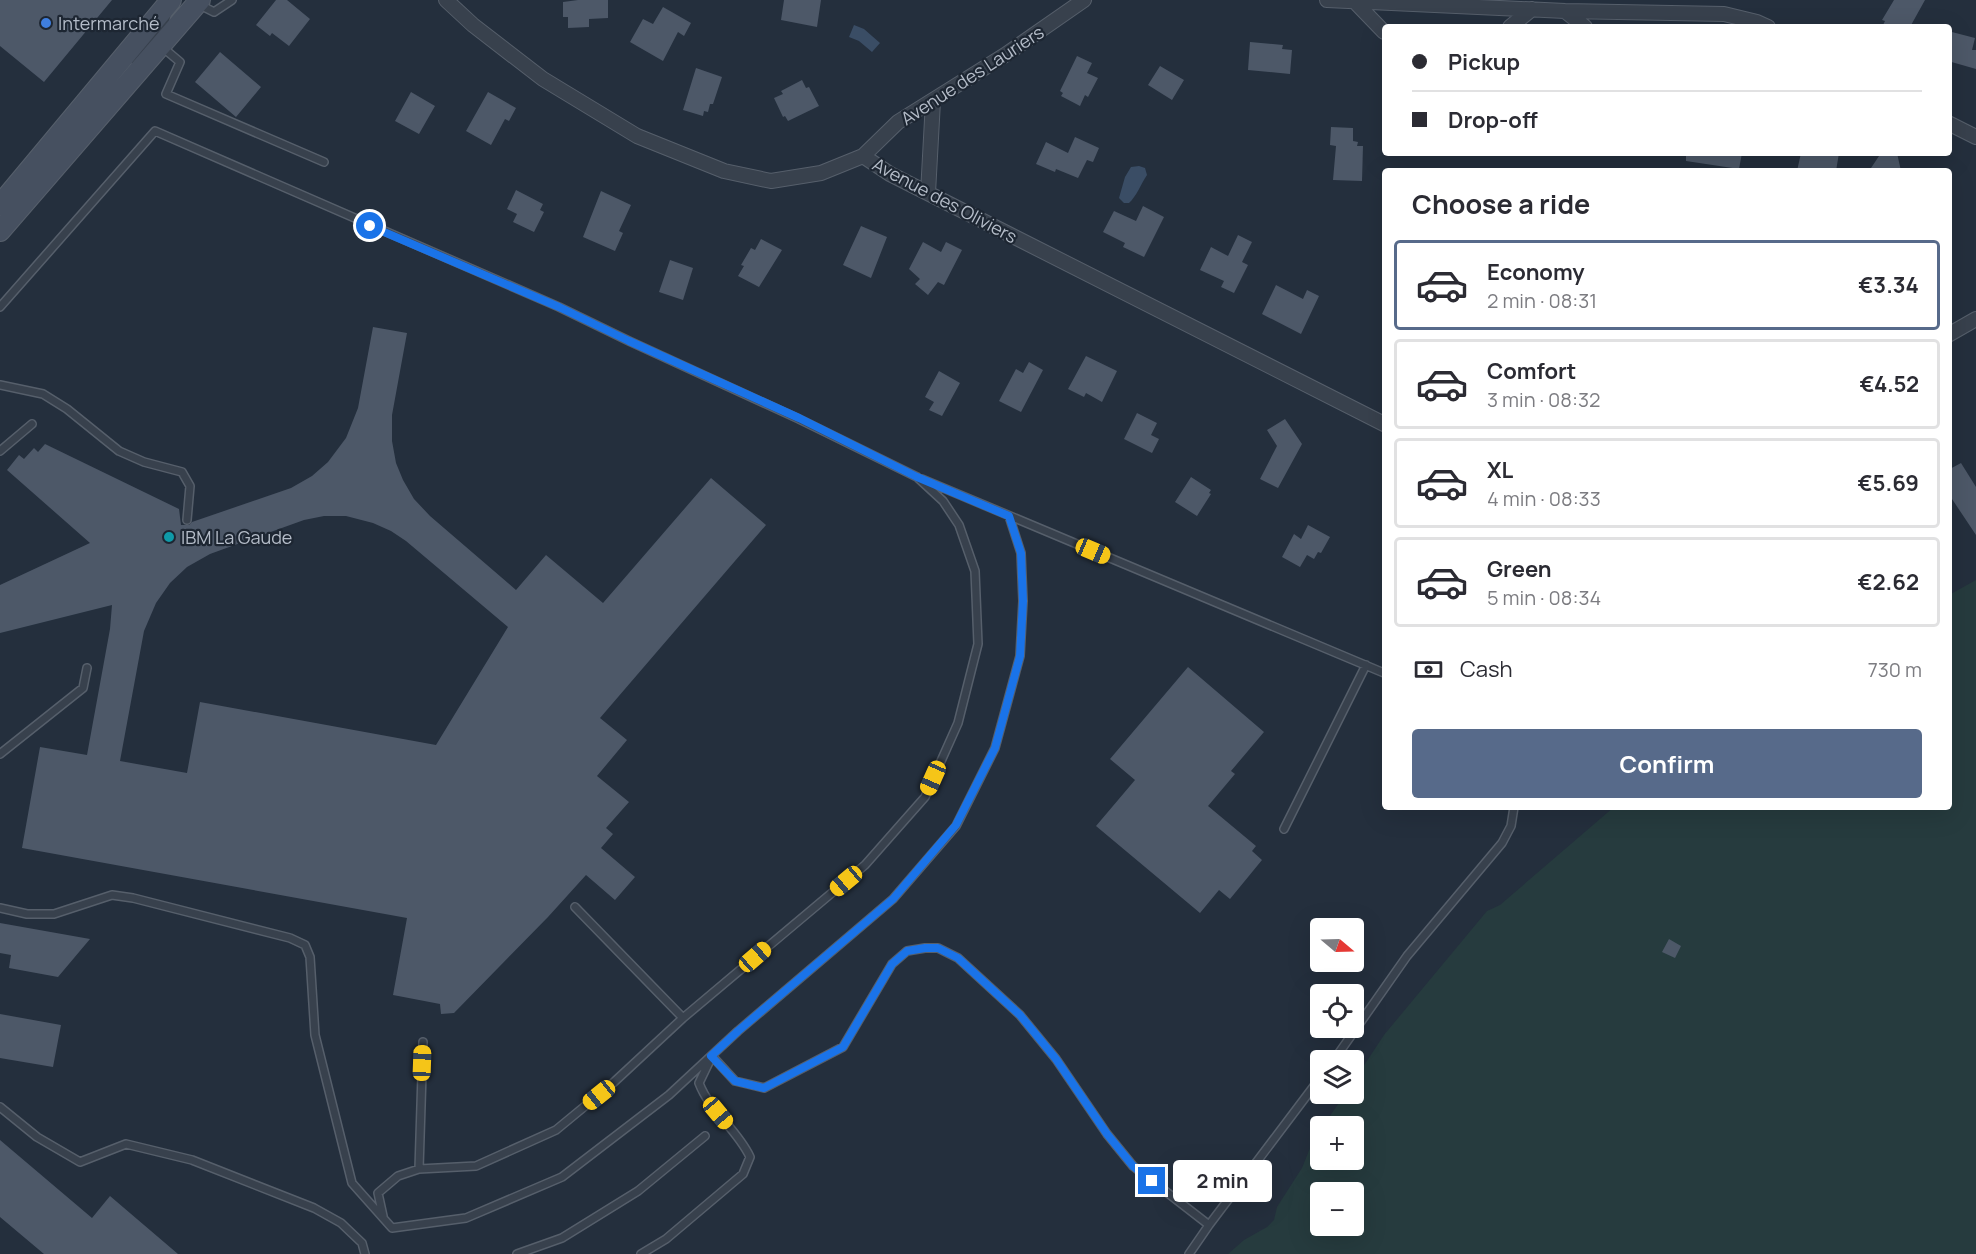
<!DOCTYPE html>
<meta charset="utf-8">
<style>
body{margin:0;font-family:Manrope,sans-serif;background:#f2f2f3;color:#2b2b33;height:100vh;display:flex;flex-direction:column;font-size:22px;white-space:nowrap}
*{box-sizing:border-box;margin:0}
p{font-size:20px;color:#7c7c81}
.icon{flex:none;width:33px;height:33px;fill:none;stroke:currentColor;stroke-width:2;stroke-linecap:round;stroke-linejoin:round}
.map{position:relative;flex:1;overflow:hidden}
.panel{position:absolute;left:1382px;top:168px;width:570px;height:642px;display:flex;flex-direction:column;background:#fff;border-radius:6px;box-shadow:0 6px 24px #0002}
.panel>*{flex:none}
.banner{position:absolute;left:1382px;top:24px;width:570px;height:132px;border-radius:6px;box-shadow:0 6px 24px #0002;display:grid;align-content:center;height:132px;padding:0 30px;background:#fff}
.needle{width:39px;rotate:109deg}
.controls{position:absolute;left:1310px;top:918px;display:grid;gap:12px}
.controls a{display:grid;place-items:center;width:54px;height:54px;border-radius:6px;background:#fff;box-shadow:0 6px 24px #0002;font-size:30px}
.end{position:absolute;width:27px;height:27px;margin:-14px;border:8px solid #1a73e8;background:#fff;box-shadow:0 0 0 3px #fff}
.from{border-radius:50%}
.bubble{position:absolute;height:42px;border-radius:6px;background:#fff;box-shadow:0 6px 24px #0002;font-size:20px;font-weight:700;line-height:42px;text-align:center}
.car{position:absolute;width:18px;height:36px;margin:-18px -9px;border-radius:8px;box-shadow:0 0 4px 2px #0007;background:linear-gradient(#f5c518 24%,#345 0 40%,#f5c518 0 76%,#345 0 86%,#f5c518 0)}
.banner b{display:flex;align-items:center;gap:21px;height:57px;font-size:22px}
.banner b+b{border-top:2px solid #e1e1e2}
.banner i{width:15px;height:15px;background:#2b2b33}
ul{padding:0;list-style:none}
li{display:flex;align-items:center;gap:18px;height:90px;margin:0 12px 9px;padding:0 18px;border:3px solid #e1e1e2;border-radius:6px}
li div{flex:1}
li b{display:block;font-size:22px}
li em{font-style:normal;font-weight:700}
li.selected{border-color:#576a8a}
li>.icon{width:54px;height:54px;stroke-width:1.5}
h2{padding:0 30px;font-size:27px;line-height:72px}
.pay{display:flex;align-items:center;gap:15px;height:66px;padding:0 30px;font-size:22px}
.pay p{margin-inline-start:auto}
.primary-button{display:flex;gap:12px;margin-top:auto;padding:12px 30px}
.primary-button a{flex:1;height:69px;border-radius:6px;background:#576a8a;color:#fff;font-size:24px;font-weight:700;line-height:69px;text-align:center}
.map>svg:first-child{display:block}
.green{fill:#263b3e;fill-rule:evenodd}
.water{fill:#3a4d65}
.building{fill:#4d5868;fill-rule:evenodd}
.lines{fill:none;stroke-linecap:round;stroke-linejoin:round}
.lane-casing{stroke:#565f6b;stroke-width:10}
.street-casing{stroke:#565f6b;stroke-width:16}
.secondary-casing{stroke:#565f6b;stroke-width:22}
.lane{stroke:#38414d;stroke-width:7}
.street{stroke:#38414d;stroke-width:14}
.secondary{stroke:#465060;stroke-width:20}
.route{stroke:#1a73e8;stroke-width:8}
.shop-dot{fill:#3f7fe0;stroke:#1d2632;stroke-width:2}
.culture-dot{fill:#0f9aa8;stroke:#1d2632;stroke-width:2}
.labels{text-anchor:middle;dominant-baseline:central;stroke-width:4.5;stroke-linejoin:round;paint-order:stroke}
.poi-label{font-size:18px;fill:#b4bcc8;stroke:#1d2632;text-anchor:start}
.street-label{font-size:18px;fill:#b4bcc8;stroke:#1d2632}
</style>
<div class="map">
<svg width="1976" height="1254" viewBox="0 0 1976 1254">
<rect width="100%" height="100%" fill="#242f3d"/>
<path class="green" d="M1976,580V1254H1228L1244,1240L1267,1227L1274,1220L1277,1207L1302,1168L1312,1143L1320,1132V1160H1353V1126H1323L1345,1094H1353V1082L1384,1035L1487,911L1500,905L1614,807H1948L1949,595ZM1320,1192H1353V1226H1320Z"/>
<path class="water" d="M854,25L864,29L880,43L872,52L859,41L849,37Z
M1139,166L1145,168L1147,175C1141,184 1136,197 1129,203H1124L1119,198L1125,177L1131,167Z"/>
<path class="building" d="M0,0H112L44,82L0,46Z
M276,0H287L310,19L289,46L272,33L270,36L256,25Z
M578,0H608V18L589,19V27L568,28V17H563V2Z
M784,0H821L817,27L781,20Z
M1894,0H1925L1910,27H1882L1885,21L1882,20Z
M663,7L691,23L684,36L678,32L663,61L630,42L643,19L653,24Z
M1948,31L1975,38L1972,50H1976V69L1948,61Z
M1250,42L1283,45L1282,49L1292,50L1290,74L1248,70Z
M220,52L261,87L236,117L195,82Z
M1077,56L1092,63L1087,73L1098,78L1088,97L1085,95L1080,106L1061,96L1063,93L1060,91Z
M1160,66L1184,80L1172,100L1148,85Z
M696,68L722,77L713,104H710L708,112L704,111L703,116L683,110Z
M802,80L806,88L809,87L819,106L788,121L785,116L783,117L774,98L783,94L781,91Z
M411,92L435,106L419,134L395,121Z
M488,92L516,108L509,121L505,119L491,145L466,131Z
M1331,127L1353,128V141L1358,142L1357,146H1363L1362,181L1333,180L1336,146L1330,145Z
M1075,137L1099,148L1093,162L1087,160L1078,178L1056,169L1055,172L1036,164L1046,142L1068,153Z
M1686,153H1742L1739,169L1686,161Z
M1801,153H1839L1836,171H1797Z
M1881,153H1897L1901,171H1869Z
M516,190L543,204L540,210L544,212L534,232L513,222L517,214L507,209Z
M601,191L631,205L619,231L623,233L615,251L583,237Z
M1143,206L1164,217L1144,257L1123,247L1125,243L1103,232L1114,211L1136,221Z
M861,226L887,237L871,278L843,265Z
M1238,235L1252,242L1242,262L1248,265L1234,293L1221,287L1224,281L1200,270L1211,247L1228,256Z
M761,239L782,250L759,287L738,276L744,266L741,265L751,248L755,250Z
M923,242L941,252L946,242L962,250L944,285L938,282L928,295L915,284L920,279L909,269Z
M670,260L693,268L683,300L659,292Z
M1276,285L1303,299L1307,290L1319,296L1301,334L1262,314Z
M373,327L407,333L392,415V441L396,463L403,480L414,499L430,516L516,590L546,555L603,603L711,478L766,525L600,718L627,740L597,776L629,802L606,828L613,834L601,848L635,877L615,900L586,875L548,917L454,1013L441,1014L440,1004L393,995L407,918L22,848L40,747L87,755L110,629L112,605L0,633V585L90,543L7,470L19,455L24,459L34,448L38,452L45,444L179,509L181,525H189L192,522L291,488L312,476L328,462L346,438L358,408ZM324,516H346L373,523L391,531L406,541L508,627L436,745L200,702L187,773L120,761L144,631L156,603L170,583L187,567L210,554L304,520Z
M1086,356L1117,371L1102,402L1086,393L1084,397L1068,389Z
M1029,362L1043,370L1021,412L999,401L1016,369L1023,373Z
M939,371L960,383L942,416L929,410L934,402L925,397Z
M1137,413L1157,423L1151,435L1159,439L1152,453L1124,439Z
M1285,419L1302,444L1278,488L1260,479L1277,446L1267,430Z
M1961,463L1976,487V535L1948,493V470Z
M1191,477L1211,490L1209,493L1211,494L1197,516L1175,502Z
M1308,525L1330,537L1321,553L1318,552L1314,559L1307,555L1300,567L1282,557L1294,534L1301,539Z
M1188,667L1264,732L1231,771L1235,774L1208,806L1256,846L1252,851L1262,860L1230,899L1219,890L1200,913L1096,826L1135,780L1110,759Z
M0,923L90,939L58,977L9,968L11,955L0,953Z
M1669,939L1681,946L1675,958L1662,952Z
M0,1014L61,1025L53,1067L0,1058Z
M0,1140L92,1218L110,1196L178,1254H44L0,1217Z"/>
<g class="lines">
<defs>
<path id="lane" d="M198,4L214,12L232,0
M161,46L180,62L166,94L324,162
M135,62C142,48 168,27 167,13
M0,307L155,131L559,307L629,341L799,419L917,477L943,501L959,525L975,571L978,644L958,723L925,797L865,865L683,1018L613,1083L556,1130L476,1166L419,1169L398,1176L378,1193L383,1216
M0,385L43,394L67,409L119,451L144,462L182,472L190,486L187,520
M0,451L32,424
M922,479L1384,673
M0,754L83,688L87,668
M1284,829L1366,665
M575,907L683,1018
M0,908L27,914H54L112,895L133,898L290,938L305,945L310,957L315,1035L352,1183L392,1228L466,1218L562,1177L669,1095L738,1031L893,899L956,826L995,748L1020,656L1023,601L1021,553L1009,516
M1334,1060L1407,956L1502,843L1511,826L1514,807
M0,1107L37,1137L80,1162L126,1144L192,1160L314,1208L341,1223L362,1243L365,1254
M419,1169L423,1042
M517,1254L562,1238L638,1191L705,1136
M641,1254L666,1239L743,1174L750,1157C737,1129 710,1112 699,1083L712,1056L735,1081L764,1088L843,1047L892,964L907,951L925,948H938L958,958L1020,1015L1056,1059L1107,1134L1133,1166L1209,1225
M1189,1254L1209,1225L1320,1078"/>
<path id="street" d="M446,0L473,25L543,79L637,136L724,171L771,181L821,173L863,156L898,122L1005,55L1084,0
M1327,0L1565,11L1724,14L1757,22L1768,27
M1355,2L1384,32
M1565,11L1585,27
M1510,27L1532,9
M1948,123L1976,137
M863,156L890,174L1384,424
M928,193L933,101
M1948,335L1976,319"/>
<path id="secondary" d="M0,205L171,0
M0,231L200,0"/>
</defs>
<use href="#lane" class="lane-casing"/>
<use href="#street" class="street-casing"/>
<use href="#secondary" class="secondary-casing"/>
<use href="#lane" class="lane"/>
<use href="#street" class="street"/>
<use href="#secondary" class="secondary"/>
</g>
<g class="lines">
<path class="route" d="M370,226L559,307L629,341L799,418L917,477L1009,516L1021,553L1023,601L1020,656L995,748L956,825L893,899L738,1031L711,1056L735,1081L764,1088L843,1047L892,964L907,951L925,948H938L958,958L1020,1015L1056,1059L1107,1134L1133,1166L1152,1181"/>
</g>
<circle class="shop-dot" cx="46" cy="23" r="6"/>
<circle class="culture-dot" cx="169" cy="537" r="6"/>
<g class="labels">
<g class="poi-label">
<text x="58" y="23">Intermarché</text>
<text x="181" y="537">IBM La Gaude</text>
</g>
<g class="street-label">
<text transform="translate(972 75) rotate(-33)">Avenue des Lauriers</text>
<text transform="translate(945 200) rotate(28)">Avenue des Oliviers</text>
</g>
</g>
</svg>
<div class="controls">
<a><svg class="needle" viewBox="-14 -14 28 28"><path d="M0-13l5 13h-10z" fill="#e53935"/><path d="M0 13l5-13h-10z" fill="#7c7c81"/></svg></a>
<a><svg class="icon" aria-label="locate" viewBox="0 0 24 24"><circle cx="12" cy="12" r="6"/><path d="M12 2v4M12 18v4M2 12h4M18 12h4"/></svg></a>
<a><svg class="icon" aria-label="layers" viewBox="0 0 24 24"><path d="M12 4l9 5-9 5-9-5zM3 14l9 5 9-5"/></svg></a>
<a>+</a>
<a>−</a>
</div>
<i class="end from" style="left:370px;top:226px"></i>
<i class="end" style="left:1152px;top:1181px"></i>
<div class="bubble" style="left:1173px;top:1160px;width:99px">2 min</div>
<i class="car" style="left:1093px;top:551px;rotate:113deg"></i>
<i class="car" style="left:933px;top:778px;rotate:204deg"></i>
<i class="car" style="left:846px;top:881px;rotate:230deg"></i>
<i class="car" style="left:755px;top:957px;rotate:49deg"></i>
<i class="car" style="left:422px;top:1063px;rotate:2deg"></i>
<i class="car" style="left:599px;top:1095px;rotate:231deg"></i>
<i class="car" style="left:718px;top:1113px;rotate:140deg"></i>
<div class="banner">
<b><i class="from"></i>Pickup</b>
<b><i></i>Drop-off</b>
</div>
<section class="panel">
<h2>Choose a ride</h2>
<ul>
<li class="selected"><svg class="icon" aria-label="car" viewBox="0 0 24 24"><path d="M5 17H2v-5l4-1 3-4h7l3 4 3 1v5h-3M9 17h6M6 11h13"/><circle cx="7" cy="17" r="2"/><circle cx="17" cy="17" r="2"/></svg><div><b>Economy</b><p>2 min · 08:31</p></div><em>€3.34</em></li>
<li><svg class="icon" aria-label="car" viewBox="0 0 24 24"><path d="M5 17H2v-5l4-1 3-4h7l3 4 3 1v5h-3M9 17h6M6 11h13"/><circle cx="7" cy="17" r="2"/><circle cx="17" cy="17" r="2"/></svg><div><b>Comfort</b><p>3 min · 08:32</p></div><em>€4.52</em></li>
<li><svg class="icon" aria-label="car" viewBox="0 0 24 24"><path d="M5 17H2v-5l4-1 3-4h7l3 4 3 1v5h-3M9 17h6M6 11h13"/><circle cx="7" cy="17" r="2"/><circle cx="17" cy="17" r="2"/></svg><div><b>XL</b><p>4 min · 08:33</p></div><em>€5.69</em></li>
<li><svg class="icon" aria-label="car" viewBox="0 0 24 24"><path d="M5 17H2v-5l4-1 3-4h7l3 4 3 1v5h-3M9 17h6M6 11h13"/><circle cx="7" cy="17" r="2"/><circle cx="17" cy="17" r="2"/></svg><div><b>Green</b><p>5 min · 08:34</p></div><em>€2.62</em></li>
</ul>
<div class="pay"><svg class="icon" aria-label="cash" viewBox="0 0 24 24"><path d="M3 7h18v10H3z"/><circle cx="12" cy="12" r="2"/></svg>Cash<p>730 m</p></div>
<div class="primary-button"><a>Confirm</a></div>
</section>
</div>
